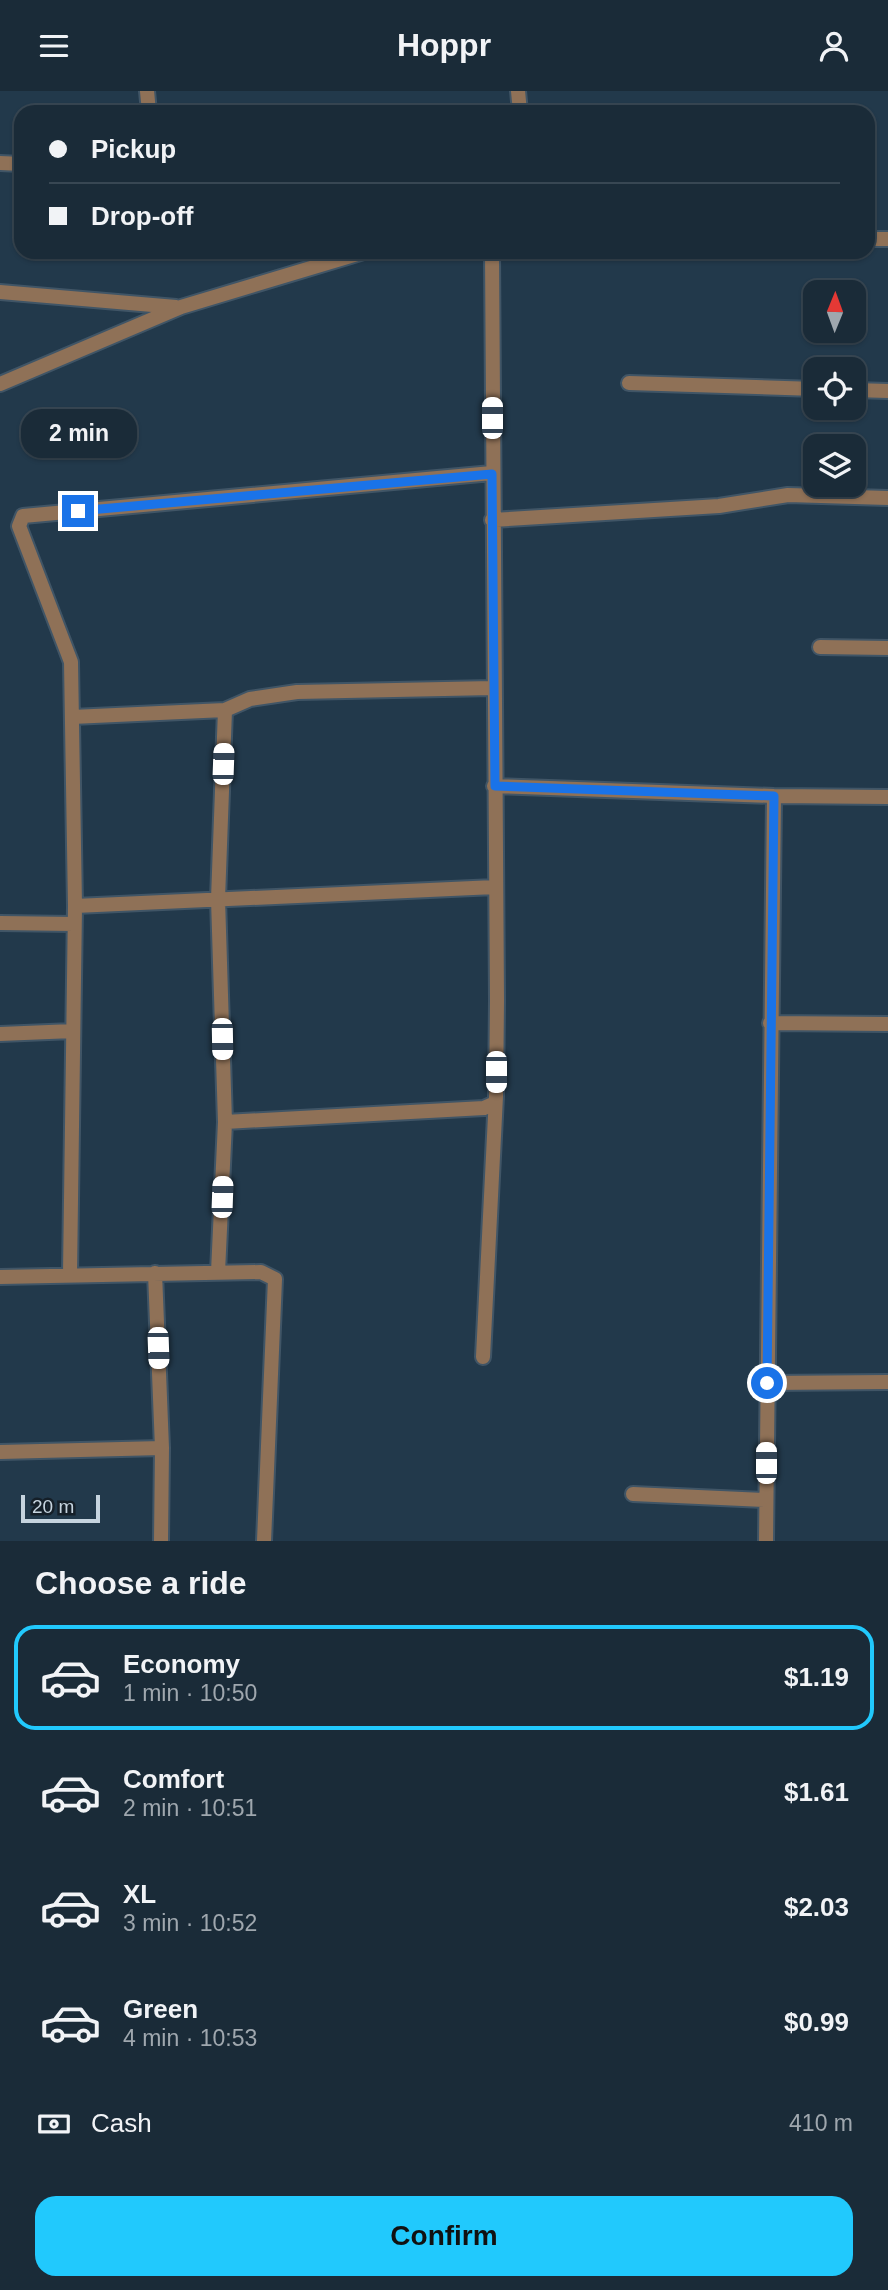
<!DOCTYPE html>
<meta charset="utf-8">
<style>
body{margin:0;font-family:Helvetica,sans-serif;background:#273743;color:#f1f3f6;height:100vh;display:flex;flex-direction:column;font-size:26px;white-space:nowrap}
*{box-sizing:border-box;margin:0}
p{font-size:23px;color:#9fa7ae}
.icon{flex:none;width:38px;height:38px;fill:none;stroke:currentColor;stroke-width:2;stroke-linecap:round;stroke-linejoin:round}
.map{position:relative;height:1450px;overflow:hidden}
.drawer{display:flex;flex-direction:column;background:#1a2b38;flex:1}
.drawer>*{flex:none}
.hud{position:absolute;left:14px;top:14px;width:861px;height:154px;border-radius:21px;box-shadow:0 2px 5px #0004,0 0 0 2px #384753;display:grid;align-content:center;height:154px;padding:0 35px;background:#1a2b38}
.needle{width:46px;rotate:1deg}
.tools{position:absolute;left:803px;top:189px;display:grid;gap:14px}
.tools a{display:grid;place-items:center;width:63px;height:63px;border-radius:14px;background:#1a2b38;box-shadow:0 2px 5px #0004,0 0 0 2px #384753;font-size:35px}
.scale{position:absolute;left:21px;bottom:18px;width:79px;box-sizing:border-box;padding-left:7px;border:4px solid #c6d4df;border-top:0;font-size:19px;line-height:24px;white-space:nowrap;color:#c6d4df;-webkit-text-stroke:5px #151f28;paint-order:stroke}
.end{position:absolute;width:32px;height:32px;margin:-16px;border:9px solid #1a73e8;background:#fff;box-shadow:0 0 0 4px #fff}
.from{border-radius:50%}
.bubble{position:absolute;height:49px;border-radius:21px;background:#1a2b38;box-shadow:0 2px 5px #0004,0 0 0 2px #384753;font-size:23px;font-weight:800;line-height:49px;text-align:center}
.car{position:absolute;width:21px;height:42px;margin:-21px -10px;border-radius:9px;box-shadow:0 0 5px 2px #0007;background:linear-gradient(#fff 24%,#345 0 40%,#fff 0 76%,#345 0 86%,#fff 0)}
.hud b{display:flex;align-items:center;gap:24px;height:66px;font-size:26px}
.hud b+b{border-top:2px solid #384753}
.hud i{width:18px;height:18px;background:#f1f3f6}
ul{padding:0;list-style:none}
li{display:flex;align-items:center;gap:21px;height:105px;margin:0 14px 10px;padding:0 21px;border:4px solid transparent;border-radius:21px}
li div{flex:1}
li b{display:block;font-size:26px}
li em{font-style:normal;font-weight:800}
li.active{border-color:#21c9fd}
li>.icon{width:63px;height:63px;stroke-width:1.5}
h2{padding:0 35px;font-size:32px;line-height:84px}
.pay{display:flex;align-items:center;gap:18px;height:77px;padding:0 35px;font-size:26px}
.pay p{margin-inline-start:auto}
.primary-button{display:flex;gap:14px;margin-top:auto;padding:14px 35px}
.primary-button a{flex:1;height:80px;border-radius:21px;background:#21c9fd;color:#111;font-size:28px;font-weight:800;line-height:80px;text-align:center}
header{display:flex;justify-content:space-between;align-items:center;height:91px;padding:0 35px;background:#1a2b38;font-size:32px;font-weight:800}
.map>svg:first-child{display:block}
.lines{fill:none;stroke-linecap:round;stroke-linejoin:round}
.street-casing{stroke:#405566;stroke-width:18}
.street{stroke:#8f7157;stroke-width:14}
.route{stroke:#1a73e8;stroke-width:9}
</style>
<header><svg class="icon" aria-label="menu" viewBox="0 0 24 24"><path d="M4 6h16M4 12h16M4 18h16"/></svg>Hoppr<svg class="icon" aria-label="person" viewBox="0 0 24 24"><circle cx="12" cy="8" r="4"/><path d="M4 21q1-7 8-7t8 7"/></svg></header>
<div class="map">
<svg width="888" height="1450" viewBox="0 0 888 1450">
<rect width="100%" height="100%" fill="#22394b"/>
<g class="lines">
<defs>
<path id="street" d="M147,0L149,21
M518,0L520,21
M0,72L21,73
M868,148H888
M0,201L176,216
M629,292L816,298
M0,293L181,216L364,161
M854,299L888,300
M492,429L719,415L788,404L888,407
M820,556L888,557
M72,626L225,619L250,608L297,601L493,597
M494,695L774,705L888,706
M75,815L495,796
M0,832L74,833
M770,932L888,933
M0,943L73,940
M225,1031L484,1017L493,1013
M218,1181L225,1031L218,808L225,619
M155,1182L162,1357L161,1450
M70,1183L75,815L71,571L19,435L23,425L492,382
M0,1186L261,1181L275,1188L264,1450
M483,1266L496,1005L497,910L492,161
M767,1292L888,1291
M0,1361L162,1357
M633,1403L766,1409
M766,1450L774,705"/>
</defs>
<use href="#street" class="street-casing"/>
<use href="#street" class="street"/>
</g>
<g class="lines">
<path class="route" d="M78,420L492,383L495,695L774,705L767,1292"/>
</g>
</svg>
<div class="tools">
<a><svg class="needle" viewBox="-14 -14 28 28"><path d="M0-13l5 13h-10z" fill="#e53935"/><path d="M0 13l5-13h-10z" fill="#9fa7ae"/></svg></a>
<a><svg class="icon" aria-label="locate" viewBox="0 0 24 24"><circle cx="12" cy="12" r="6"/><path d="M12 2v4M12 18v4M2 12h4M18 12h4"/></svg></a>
<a><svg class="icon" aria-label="layers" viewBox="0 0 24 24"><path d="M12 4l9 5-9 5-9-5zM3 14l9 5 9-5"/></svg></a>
</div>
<div class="scale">20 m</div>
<i class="end from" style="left:767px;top:1292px"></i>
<i class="end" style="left:78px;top:420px"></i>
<div class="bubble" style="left:21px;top:318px;width:116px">2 min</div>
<i class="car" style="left:492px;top:327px;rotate:0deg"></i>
<i class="car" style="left:223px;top:673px;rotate:2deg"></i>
<i class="car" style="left:222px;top:948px;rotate:179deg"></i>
<i class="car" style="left:496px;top:981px;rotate:180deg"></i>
<i class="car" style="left:222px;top:1106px;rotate:2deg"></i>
<i class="car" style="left:158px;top:1257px;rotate:178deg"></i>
<i class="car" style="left:766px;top:1372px;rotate:0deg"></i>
<div class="hud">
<b><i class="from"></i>Pickup</b>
<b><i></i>Drop-off</b>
</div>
</div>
<section class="drawer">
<h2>Choose a ride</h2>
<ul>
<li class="active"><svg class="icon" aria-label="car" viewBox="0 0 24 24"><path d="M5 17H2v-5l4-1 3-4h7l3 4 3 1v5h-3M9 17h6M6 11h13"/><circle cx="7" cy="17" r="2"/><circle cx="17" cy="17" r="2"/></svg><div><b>Economy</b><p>1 min · 10:50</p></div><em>$1.19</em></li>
<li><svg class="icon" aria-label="car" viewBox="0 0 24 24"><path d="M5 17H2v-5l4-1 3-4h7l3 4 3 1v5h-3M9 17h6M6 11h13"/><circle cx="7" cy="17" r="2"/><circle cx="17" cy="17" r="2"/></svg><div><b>Comfort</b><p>2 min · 10:51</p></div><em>$1.61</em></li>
<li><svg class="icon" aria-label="car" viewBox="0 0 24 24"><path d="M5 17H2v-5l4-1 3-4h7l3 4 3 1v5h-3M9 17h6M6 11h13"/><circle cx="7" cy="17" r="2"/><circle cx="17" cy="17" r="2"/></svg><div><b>XL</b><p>3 min · 10:52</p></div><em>$2.03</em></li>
<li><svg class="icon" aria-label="car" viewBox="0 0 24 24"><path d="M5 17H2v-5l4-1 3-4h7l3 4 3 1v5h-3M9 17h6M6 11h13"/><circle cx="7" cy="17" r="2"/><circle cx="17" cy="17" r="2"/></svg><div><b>Green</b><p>4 min · 10:53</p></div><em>$0.99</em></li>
</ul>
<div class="pay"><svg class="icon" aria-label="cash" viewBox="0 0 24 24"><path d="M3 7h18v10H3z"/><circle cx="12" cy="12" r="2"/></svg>Cash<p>410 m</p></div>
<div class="primary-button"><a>Confirm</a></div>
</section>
